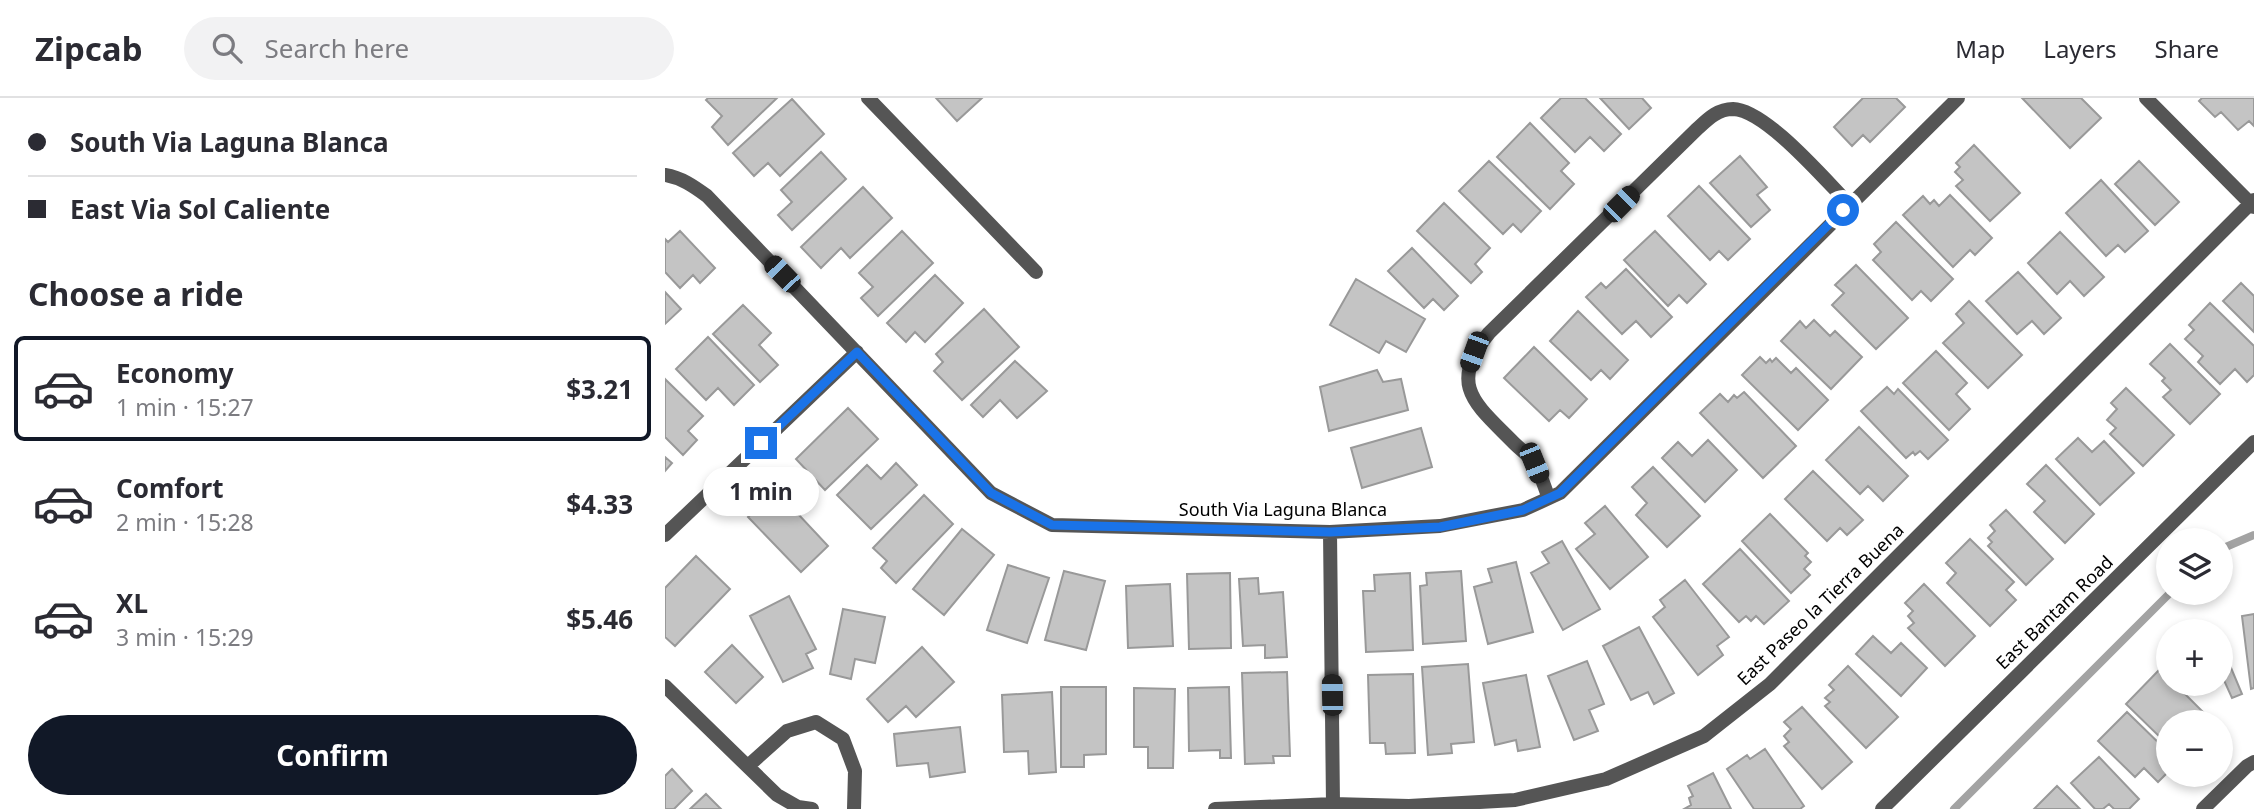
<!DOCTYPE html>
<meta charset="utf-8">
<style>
body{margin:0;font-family:"Noto Sans",sans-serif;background:#f2f2f3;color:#2b2b33;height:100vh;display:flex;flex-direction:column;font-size:26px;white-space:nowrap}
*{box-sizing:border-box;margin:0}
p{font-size:23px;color:#7c7c81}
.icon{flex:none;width:38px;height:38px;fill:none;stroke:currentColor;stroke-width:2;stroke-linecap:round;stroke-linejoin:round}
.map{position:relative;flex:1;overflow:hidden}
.sheet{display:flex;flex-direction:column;background:#fff;width:665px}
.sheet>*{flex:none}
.top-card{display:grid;align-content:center;height:154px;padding:0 28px;background:#fff}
.buttons{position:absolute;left:1491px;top:430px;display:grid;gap:14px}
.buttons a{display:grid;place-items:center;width:77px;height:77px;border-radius:50%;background:#fff;box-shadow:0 4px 10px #0003;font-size:35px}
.end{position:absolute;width:32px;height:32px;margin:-16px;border:9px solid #1a73e8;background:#fff;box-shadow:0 0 0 4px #fff}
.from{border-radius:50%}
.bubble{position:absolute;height:49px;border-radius:24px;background:#fff;box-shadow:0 4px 10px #0003;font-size:23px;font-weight:700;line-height:49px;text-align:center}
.car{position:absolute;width:21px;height:42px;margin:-21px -10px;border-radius:9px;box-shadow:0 0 5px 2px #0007;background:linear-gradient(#222 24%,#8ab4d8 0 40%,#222 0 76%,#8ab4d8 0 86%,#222 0)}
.top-card b{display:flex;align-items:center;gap:24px;height:66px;font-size:26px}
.top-card b+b{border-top:2px solid #e1e1e2}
.top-card i{width:18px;height:18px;background:#2b2b33}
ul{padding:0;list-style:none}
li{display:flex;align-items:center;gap:21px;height:105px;margin:0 14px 10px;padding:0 14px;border:4px solid transparent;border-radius:10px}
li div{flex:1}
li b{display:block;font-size:26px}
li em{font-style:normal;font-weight:700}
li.active{border-color:#111827}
li>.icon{width:63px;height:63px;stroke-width:1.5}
h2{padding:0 28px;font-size:32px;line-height:84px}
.action{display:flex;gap:14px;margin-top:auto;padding:14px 28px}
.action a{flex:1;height:80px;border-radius:42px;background:#111827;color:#fff;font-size:28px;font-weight:700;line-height:80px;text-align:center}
header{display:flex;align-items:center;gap:42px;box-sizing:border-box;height:98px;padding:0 35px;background:#fff;border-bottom:2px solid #e1e1e2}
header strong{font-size:33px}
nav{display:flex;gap:38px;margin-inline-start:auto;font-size:24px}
.search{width:490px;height:63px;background:#f2f2f3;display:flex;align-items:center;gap:18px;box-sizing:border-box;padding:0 24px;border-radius:38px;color:#7c7c81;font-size:26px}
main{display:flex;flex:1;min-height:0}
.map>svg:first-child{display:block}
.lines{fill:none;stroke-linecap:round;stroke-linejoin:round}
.stream{stroke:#a3a3a3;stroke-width:8}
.building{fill:#c4c4c4;stroke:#999;stroke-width:2}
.minor{stroke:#555;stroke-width:14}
.route{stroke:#1a73e8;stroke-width:9}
.labels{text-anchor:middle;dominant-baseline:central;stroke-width:5;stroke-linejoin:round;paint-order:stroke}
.street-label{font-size:18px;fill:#000;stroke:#fff}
</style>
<header>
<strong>Zipcab</strong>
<div class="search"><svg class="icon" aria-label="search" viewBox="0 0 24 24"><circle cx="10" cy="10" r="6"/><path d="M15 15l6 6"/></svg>Search here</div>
<nav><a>Map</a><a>Layers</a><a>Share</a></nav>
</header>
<main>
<section class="sheet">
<div class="top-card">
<b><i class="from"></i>South Via Laguna Blanca</b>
<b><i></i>East Via Sol Caliente</b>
</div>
<h2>Choose a ride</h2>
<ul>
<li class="active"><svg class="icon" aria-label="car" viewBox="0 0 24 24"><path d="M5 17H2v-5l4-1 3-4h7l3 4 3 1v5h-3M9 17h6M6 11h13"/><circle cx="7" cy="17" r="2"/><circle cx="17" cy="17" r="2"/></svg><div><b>Economy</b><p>1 min · 15:27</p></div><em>$3.21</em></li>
<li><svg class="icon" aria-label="car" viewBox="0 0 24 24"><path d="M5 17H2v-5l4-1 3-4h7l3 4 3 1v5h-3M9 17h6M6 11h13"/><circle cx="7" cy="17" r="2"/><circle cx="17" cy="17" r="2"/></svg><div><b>Comfort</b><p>2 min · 15:28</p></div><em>$4.33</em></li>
<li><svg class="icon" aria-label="car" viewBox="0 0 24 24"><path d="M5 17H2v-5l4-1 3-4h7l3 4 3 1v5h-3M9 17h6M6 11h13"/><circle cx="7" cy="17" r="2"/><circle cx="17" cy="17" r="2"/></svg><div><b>XL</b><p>3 min · 15:29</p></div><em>$5.46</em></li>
</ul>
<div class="action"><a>Confirm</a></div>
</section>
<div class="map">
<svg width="1589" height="711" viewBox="0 0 1589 711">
<rect width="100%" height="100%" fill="#fff"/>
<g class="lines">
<path class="stream" d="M1556,451L1589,437
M1289,711L1505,495"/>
</g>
<path class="building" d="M43,0H112L63,47L47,29L57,18L41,2Z
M271,0H317L292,23Z
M896,0H920L956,36L939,53L925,39L910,54L876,20Z
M935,0H977L986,10L964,31Z
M1198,0H1231L1240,9L1205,44L1198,37L1187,48L1169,29Z
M1357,0H1416L1436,20L1405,50Z
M1537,0H1589V28L1584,23L1573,32L1556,14L1550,19L1534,3Z
M127,1L159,36L115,78L103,65L89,78L68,55Z
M865,25L904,65L896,73L909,86L885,111L832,59Z
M1309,47L1355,95L1325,123L1291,88L1298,82L1290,74L1295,69L1291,65Z
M156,54L181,81L127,132L113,117L127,104L116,92Z
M1075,58L1102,89L1092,97L1105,112L1086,129L1045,85Z
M824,63L876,113L856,134L848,126L838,136L794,93Z
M1474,63L1514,104L1490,127L1450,86Z
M1436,82L1483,133L1460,154L1453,147L1441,158L1401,115Z
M1034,88L1085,141L1063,162L1054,153L1045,162L1003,118Z
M198,89L227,120L185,160L176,150L156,170L136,149Z
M1285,97L1327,140L1310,157L1305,152L1288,169L1238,117L1258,98L1265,106L1269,102L1274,108Z
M779,105L825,150L810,166L817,174L806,185L752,133Z
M1231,124L1288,181L1266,203L1256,193L1247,202L1208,162L1216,154L1209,146Z
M15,133L50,170L35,185L28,177L15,190L0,174V141L3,144Z
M237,133L268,165L213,218L196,200L208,189L194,175Z
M990,133L1041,186L1022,205L1014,197L1003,208L959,162Z
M1395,134L1439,179L1419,198L1405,183L1392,196L1363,165Z
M747,150L793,198L779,212L768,201L759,210L723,173Z
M1191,167L1243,220L1211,251L1167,207L1179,195L1170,187Z
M961,171L1007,219L986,239L971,223L957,236L921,199L936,185L941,190Z
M1353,174L1396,220L1379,236L1367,223L1352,236L1321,203Z
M270,177L298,205L260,244L250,234L241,244L222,225Z
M691,181L760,221L741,254L721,243L714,255L665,227Z
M1576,185L1589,198V234L1558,203Z
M0,194L16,211L0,226Z
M1304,203L1357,257L1323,290L1278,245L1299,225L1291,216Z
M1545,205L1589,248V277L1582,284L1570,271L1555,286L1533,264L1538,258L1520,241L1529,232L1524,227Z
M78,207L106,235L94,247L113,267L95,284L48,236Z
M319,211L354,249L297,302L269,273L278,264L271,256Z
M913,213L963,262L945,281L936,272L926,282L885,243Z
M1149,222L1165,238L1170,233L1197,259L1166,291L1116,243L1135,223L1141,230Z
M43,239L89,287L69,307L53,290L41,302L11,271Z
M1505,246L1555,296L1525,326L1498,299L1506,292L1497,283L1500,280L1485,266Z
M869,249L922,301L904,320L895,312L884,323L839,280Z
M1271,253L1302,285L1291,296L1305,311L1284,332L1238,285Z
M1095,259L1101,265L1105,261L1107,264L1111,260L1126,275L1131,270L1163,302L1133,332L1077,277Z
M350,263L382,293L352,320L335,302L318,319L306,307Z
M712,272L718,284L736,281L743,312L664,333L655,289Z
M0,281L38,318L23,333L32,342L18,357L0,339Z
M1222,289L1229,296L1233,291L1283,342L1263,361L1255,353L1250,357L1248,354L1241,360L1196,313Z
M1461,290L1509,337L1478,368L1445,336L1451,330L1442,322L1452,311L1446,305Z
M1079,294L1131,348L1098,380L1035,315L1055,296L1063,304L1069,297L1072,300Z
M183,310L213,341L160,392L131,361Z
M1194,329L1243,378L1218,403L1203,388L1195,396L1161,362Z
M756,330L767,369L697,390L686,350Z
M1413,340L1427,354L1439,343L1469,375L1435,407L1391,361Z
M1043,342L1072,372L1040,404L997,360L1013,344L1027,358Z
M0,359L7,365L0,373Z
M231,365L252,387L206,431L172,397L202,367L216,381Z
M1381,367L1429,416L1400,445L1369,414L1380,403L1362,386Z
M988,369L1035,418L1002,449L971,417L982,405L967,389Z
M1148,373L1198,422L1182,437L1175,430L1162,443L1120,401Z
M259,397L288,426L231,485L216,470L222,463L208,450Z
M119,401L163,448L136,474L83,419L97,405L105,414Z
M940,408L983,459L945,491L911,451L930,436L920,425Z
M1341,412L1388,461L1361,487L1323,448L1327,444L1323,440L1330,433L1325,427Z
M1105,416L1143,455L1140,458L1146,464L1139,471L1145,477L1126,495L1077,443Z
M297,431L329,457L279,517L248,491Z
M1305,441L1349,484L1341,492L1351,502L1325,528L1282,485L1291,475L1281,465Z
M897,443L935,511L898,532L866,475L884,465L877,454Z
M1075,451L1124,503L1099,526L1091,518L1086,523L1081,518L1074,524L1038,486Z
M31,458L65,491L10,548L0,539V490Z
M851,464L868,534L823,546L809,489L827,484L823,471Z
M343,467L384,480L362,545L322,532Z
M399,473L440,483L421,552L380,542Z
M796,473L801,543L758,546L755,488L762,487L761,475Z
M565,475L566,550L524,551L522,476Z
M745,475L748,552L701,554L698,493H710L709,477Z
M593,480L594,496L618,494L622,559L600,560V547L578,548L574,481Z
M1020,482L1064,539L1052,548L1058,557L1033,577L988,519L1000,509L995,502Z
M505,486L508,548L463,550L461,488Z
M1259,486L1310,538L1280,568L1243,530L1249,525L1243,518L1248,513L1240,505Z
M124,498L151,551L141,556L148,570L118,584L85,518Z
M178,511L220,519L210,565L190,561L186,581L165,576Z
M1589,516V590L1586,591L1577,518Z
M974,529L1009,595L989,606L983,594L966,602L938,548Z
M1208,538L1226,555L1236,545L1262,570L1236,598L1191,556Z
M1556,546L1577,596L1567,600L1558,580L1556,581Z
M67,547L98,579L71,605L40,574Z
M257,549L289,584L251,619L241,608L223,624L202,601Z
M922,563L939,606L924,612L933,633L909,642L883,578Z
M803,566L809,644L786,646L787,655L763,657L757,569Z
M1183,568L1233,619L1201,650L1160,608L1165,604L1160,600L1169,592L1164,587Z
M1495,571L1503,579V586H1510L1545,621L1541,625H1503V647L1461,606Z
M622,574L625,658H608L609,665L580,666L577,575Z
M748,576L750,655L721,656L720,645H705L703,577Z
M861,577L875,649L853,653L851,642L830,647L818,585Z
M1522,586H1545L1526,595Z
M396,589H441V656L419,657V669H396Z
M564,589L566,660H555V652L524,653L523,590Z
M469,590L510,591L508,670H483V649H469Z
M387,594L391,674L364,676L363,653L339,654L337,597Z
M1137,609L1187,664L1157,691L1119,648L1124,644L1119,638L1126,631L1119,624Z
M1462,614L1503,654V674L1493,684L1479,670L1470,679L1433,643Z
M295,629L300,674L265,679L263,665L232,668L229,636Z
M1100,651L1139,708L1135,711H1089L1062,671L1082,657L1085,661Z
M1434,659L1474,701L1464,711H1449L1444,706L1438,711H1430L1406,685Z
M7,671L27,693L9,711H0V678Z
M1048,675L1066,711H1019L1026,707L1024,700L1028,698L1023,688Z
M1392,688L1415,711H1369Z
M41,696L56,711H25Z"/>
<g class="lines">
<path class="minor" d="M203,0L371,174
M1481,0L1589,109
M0,77C17,80 28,88 42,98L326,395L387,427L665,434L775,428L858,412L895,395L1293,0
M884,400C879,389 876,375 869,365C865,358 856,352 850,346C812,307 781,288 824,235L1031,32C1042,22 1052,11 1068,11C1101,12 1160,82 1184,106
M665,434L668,706
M0,437L192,254
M0,588L112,697L133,709L147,711
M83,668L122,633L151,624L178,641L190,673L189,711
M550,711L668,706L744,708L850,702L941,681L1039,638L1105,586L1589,102
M1217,711L1589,344
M1538,711L1582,668L1589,664"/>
</g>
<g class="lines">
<path class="route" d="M96,345L192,254L326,395L387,427L665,434L775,429L858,412L895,395L1178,112"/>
</g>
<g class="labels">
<g class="street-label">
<text x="618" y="411">South Via Laguna Blanca</text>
<text transform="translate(1155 506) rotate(-44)">East Paseo la Tierra Buena</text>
<text transform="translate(1389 514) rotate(-44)">East Bantam Road</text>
</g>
</g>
</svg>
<div class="buttons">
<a><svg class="icon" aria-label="layers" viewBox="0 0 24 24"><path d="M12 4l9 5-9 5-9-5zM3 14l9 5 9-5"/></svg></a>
<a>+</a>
<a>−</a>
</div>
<i class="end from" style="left:1178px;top:112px"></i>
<i class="end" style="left:96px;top:345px"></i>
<div class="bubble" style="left:38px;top:369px;width:116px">1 min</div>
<i class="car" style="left:956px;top:106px;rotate:45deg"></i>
<i class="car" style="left:117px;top:176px;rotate:316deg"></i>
<i class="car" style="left:809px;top:254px;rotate:200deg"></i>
<i class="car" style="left:869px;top:365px;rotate:158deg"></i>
<i class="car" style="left:667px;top:597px;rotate:359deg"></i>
</div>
</main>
